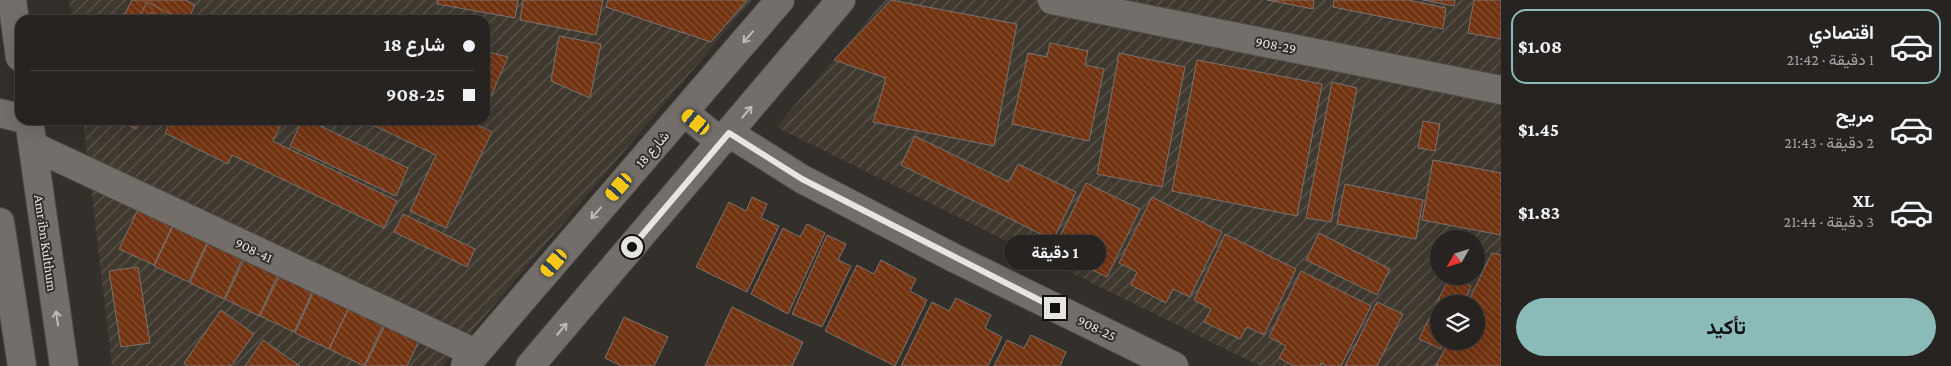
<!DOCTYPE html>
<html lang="ar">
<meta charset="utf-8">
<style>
body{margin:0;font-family:"Crimson Pro",Vazirmatn,serif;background:#2e2b29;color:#f1f3f6;direction:rtl;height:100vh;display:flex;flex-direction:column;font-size:19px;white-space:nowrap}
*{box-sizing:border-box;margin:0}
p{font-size:16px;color:#a4a4a5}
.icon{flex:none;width:28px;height:28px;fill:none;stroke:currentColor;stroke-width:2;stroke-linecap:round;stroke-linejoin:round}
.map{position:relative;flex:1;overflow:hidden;direction:ltr}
.drawer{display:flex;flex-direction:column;background:#262320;width:450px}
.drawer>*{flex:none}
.banner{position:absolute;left:15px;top:15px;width:475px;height:110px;border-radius:15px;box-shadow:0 5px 20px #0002,0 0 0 1px #42403e;direction:rtl;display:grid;align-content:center;height:110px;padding:0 15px;background:#262320}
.needle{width:32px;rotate:231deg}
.controls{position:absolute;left:1430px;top:230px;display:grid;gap:10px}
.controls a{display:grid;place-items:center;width:55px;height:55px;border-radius:50%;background:#262320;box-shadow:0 5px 20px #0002,0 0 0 1px #42403e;font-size:25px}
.end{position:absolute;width:22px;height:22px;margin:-11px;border:6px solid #e7e5e2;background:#111;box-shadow:0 0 0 2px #111}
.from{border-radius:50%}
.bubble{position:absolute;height:35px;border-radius:18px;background:#262320;box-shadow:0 5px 20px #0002,0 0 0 1px #42403e;font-size:16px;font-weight:700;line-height:35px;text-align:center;direction:rtl}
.car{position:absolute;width:15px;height:30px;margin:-15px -8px;border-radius:6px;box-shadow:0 0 4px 1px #0007;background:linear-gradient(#f5c518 24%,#345 0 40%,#f5c518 0 76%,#345 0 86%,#f5c518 0)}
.banner b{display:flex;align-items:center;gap:18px;height:48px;font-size:19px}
.banner b+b{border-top:1px solid #42403e}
.banner i{width:12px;height:12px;background:#f1f3f6}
ul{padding:9px 0 0;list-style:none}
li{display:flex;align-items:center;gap:15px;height:75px;margin:0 10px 8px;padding:0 5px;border:2px solid transparent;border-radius:15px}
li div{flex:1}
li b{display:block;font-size:19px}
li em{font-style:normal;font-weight:700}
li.selected{border-color:#8bbbb9}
li>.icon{width:45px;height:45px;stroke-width:1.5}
.button{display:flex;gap:10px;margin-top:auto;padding:10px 15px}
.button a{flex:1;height:58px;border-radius:30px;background:#8bbbb9;color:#111;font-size:20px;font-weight:700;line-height:58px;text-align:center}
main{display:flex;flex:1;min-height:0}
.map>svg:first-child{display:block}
.industrial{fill:url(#industrial-furrows);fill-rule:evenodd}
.building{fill:url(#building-back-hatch);stroke:#7a7370}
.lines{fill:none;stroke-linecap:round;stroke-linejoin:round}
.minor-casing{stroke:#504d49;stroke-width:30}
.minor{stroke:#736e69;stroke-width:28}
.oneway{stroke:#bebbb8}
.route{stroke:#e7e5e2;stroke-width:6}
.labels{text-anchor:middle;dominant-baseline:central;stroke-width:4;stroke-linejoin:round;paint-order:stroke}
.street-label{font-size:14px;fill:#e7e5e2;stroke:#332f2b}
</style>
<main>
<section class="drawer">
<ul>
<li class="selected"><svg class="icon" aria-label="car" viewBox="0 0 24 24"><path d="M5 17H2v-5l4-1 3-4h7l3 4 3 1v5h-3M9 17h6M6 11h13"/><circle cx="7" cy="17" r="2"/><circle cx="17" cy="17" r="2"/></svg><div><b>اقتصادي</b><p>1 دقيقة · 21:42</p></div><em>$1.08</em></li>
<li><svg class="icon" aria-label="car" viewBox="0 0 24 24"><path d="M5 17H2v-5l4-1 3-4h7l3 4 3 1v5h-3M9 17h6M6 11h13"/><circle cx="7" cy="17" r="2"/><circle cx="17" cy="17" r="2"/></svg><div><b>مريح</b><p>2 دقيقة · 21:43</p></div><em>$1.45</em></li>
<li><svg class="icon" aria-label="car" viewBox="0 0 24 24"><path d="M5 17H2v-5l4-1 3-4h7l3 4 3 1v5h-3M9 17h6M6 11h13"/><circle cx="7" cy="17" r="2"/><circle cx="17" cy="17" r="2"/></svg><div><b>XL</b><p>3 دقيقة · 21:44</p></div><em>$1.83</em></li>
</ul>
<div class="button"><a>تأكيد</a></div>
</section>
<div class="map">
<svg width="1501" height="366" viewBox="0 0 1501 366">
<defs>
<pattern id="industrial-furrows" width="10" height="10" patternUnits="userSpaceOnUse" patternTransform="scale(1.25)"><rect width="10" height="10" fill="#403930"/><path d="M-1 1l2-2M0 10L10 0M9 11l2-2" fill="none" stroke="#5c564e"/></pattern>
<pattern id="building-back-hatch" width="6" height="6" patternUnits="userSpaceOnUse" patternTransform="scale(1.25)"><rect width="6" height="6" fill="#723311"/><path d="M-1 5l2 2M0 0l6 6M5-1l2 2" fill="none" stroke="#865033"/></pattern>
</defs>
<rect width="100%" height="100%" fill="#332f2b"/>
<path class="industrial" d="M69,0H752L443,366H112L83,120H485V20H72Z
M885,0H1501V366H1260L776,127ZM1439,239H1476V276H1439ZM1439,304H1476V341H1439Z"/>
<path class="building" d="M132,0H185L195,5L188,20H122Z
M438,0H518L515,18L437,4Z
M523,0H603L596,35L520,20Z
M608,0H747L711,42L606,7Z
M891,0L1017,24L994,146L873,122L886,78L834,60Z
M1267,0H1314L1313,9Z
M1334,0H1408L1446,8L1443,29L1333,7Z
M1423,0H1455L1454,6Z
M1474,0H1501V39L1468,33Z
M147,2L183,20H138Z
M151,12L166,20H148Z
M559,36L601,44L590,98L551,81Z
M1050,43L1088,51L1085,65L1104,69L1089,141L1012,124L1028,53L1047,57Z
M485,51L508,57L485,110Z
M1119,53L1185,67L1162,187L1097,174Z
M1197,60L1322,84L1297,216L1172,191Z
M1332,82L1357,88L1331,222L1306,218Z
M119,120H141L136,129Z
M171,120H229L237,124L239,120H283L273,141L397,201L384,228L232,155L228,164L165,133Z
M302,120H308L408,168L396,196L290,146Z
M362,120H437L449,126L452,120H468L492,132L446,228L410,211L436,155Z
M1423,121L1440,124L1435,151L1418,148Z
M915,136L1009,182L1018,164L1076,192L1053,240L901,165Z
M1433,160L1501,173V235L1422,220Z
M1086,183L1140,209L1107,277L1053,251Z
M1345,184L1423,200L1416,239L1337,224Z
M752,197L767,204L761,218L779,226L747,292L696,267L729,202L746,211Z
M1152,197L1222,232L1190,297L1173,289L1166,303L1131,285L1137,272L1119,263Z
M142,201L176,218L154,265L119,249Z
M403,214L475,249L467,267L394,232Z
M177,218L211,234L189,282L154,266Z
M807,224L825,233L788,314L751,294L783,228L800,237Z
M1319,233L1390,269L1377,295L1306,260Z
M212,234L246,251L224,299L190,283Z
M1225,234L1296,269L1264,335L1247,327L1240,339L1204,322L1211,309L1194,300Z
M827,235L846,244L838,260L851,266L822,327L792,314Z
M248,251L281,268L259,316L225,299Z
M1492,253L1501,255V366H1436L1449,341H1476V304H1467Z
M881,260L916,279L910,291L927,300L895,366L825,331L857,265L874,274Z
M138,267L150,343L121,347L109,271Z
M283,268L316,284L294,332L260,316Z
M1301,271L1371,306L1341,366H1327L1321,363L1320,366H1294L1279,358L1286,346L1269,337Z
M1450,276L1471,286L1463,304H1439V341H1444L1441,349L1419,339Z
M317,284L352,301L329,349L295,333Z
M956,298L991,315L985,328L1002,337L988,366H901L932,302L949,311Z
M352,302L387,317L364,366L329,349Z
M1377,302L1403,314L1377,366H1345Z
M732,307L803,342L792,366H705Z
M221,310L254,334L231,366H188L184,363Z
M624,317L668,337L654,366H621L605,358Z
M388,319L422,335L407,366H365Z
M1031,335L1066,352L1060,366H994L1007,340L1024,348Z
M263,340L300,366H245Z"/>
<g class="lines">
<defs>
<path id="minor" d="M12,0L20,57
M1052,0L1501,90
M684,112L721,142
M0,113L20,118
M29,120L64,366
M729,133L802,179L954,258L1174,366
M33,146L475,353
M0,222L22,366
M465,366L780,0
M530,366L841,0"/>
</defs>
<use href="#minor" class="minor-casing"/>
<use href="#minor" class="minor"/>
</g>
<defs><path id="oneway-shaft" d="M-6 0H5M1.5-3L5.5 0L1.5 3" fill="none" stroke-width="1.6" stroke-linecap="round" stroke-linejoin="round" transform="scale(1.25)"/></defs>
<g class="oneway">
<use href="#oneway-shaft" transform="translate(748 37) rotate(131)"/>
<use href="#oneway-shaft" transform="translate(747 112) rotate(-50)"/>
<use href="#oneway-shaft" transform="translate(596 213) rotate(131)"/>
<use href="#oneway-shaft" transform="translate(57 318) rotate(-98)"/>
<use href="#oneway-shaft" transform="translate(562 329) rotate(-50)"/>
</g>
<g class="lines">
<path class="route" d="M632,247L729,133L802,179L1055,308"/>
</g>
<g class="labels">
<g class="street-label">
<text transform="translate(1276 45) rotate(11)">908-29</text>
<text transform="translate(652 149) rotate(-49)">شارع 18</text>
<text transform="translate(46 243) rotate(82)">Amr ibn Kulthum</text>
<text transform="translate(254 250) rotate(25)">908-41</text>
<text transform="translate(1097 328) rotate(26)">908-25</text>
</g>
</g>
</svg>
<div class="controls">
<a><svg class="needle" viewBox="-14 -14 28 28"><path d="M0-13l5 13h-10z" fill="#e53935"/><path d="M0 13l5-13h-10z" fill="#a4a4a5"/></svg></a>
<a><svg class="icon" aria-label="layers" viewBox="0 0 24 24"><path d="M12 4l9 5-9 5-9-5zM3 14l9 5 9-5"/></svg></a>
</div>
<i class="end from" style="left:632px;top:247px"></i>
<i class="end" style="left:1055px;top:308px"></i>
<div class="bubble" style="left:1004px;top:235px;width:102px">1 دقيقة</div>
<i class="car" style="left:696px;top:122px;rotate:309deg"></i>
<i class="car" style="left:619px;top:187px;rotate:221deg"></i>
<i class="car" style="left:554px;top:263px;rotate:221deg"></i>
<div class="banner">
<b><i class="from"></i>شارع 18</b>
<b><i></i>908-25</b>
</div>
</div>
</main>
